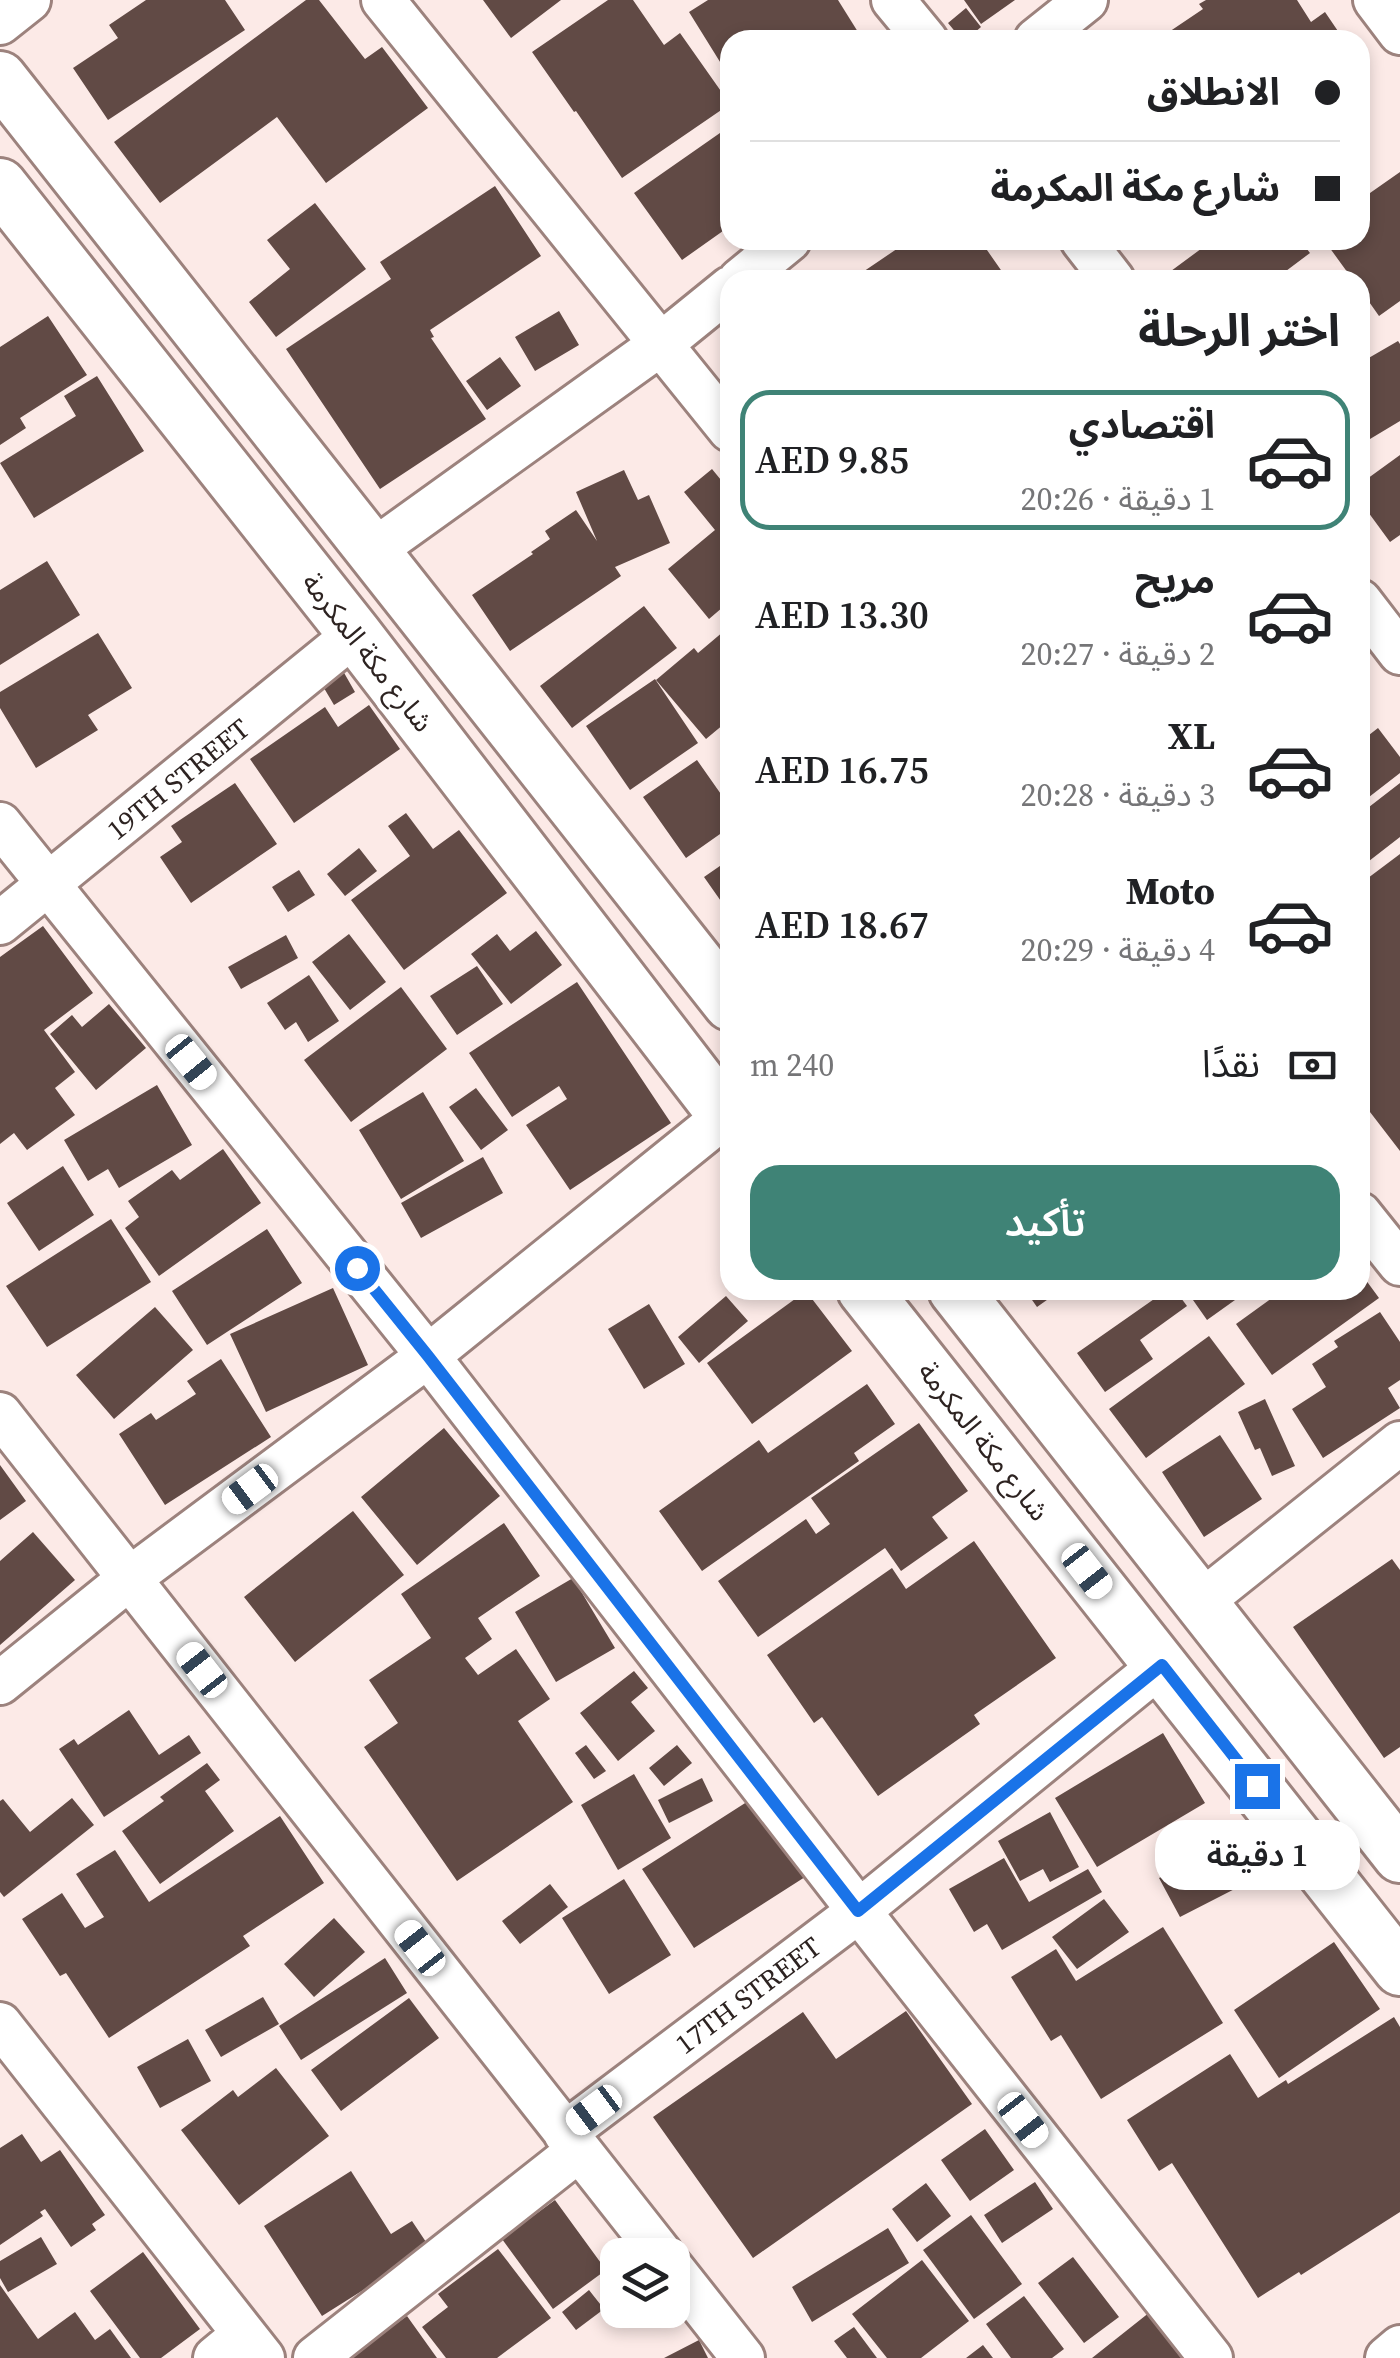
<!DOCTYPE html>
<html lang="ar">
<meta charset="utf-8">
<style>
body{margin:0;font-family:"Source Serif 4","Noto Sans Arabic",serif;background:#f2f2f2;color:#202124;direction:rtl;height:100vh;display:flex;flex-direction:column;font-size:38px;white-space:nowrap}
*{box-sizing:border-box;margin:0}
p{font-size:32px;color:#757577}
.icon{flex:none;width:55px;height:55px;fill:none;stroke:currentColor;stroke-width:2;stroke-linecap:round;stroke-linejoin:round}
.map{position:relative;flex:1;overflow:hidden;direction:ltr}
.sheet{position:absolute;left:720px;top:270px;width:650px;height:1030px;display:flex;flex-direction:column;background:#fff;border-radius:30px;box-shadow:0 5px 15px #0003;direction:rtl}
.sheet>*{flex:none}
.banner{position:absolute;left:720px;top:30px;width:650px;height:220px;border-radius:30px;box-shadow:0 5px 15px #0003;direction:rtl;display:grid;align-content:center;height:220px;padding:0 30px;background:#fff}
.buttons{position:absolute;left:600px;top:2238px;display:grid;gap:20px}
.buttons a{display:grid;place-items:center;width:90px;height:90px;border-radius:20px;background:#fff;box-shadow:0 5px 15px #0003;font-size:50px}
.end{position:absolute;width:45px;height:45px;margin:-22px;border:12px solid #1a73e8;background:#fff;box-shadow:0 0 0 5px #fff}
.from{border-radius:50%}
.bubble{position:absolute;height:70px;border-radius:30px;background:#fff;box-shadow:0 5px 15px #0003;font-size:32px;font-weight:600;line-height:70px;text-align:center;direction:rtl}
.car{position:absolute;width:30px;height:60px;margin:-30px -15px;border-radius:12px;box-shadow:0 0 8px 2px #0007;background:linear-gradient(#fff 24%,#345 0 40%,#fff 0 76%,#345 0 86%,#fff 0)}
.banner b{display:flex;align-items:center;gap:35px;height:95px;font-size:38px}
.banner b+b{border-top:2px solid #e0e0e0}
.banner i{width:25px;height:25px;background:#202124}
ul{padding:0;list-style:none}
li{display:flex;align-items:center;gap:30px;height:140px;margin:0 20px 15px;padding:0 10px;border:5px solid transparent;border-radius:30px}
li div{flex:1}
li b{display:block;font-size:38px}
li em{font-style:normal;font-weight:600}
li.selected{border-color:#3f8376}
li>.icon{width:90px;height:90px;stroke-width:1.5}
h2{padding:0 30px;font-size:45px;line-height:120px}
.pay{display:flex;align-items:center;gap:25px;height:110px;padding:0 30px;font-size:38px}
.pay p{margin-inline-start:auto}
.cta{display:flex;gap:20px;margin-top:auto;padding:20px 30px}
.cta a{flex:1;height:115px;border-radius:30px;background:#3f8376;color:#fff;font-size:40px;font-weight:600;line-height:115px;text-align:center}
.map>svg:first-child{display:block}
.building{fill:#614a45}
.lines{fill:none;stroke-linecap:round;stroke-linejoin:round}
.minor-casing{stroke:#9c827d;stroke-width:48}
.major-casing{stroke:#9c827d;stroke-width:58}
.minor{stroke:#fff;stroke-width:42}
.major{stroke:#fff;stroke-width:52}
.route{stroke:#1a73e8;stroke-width:12}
.labels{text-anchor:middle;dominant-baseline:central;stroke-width:10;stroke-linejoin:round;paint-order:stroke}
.street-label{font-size:28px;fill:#2d2321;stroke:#fff}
</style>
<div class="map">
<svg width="1400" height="2358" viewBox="0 0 1400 2358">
<rect width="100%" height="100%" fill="#fceae7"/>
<path class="building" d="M146,0H225L245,30L108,120L73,68L118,38L109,25Z
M306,0H319L365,59L382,47L428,108L326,183L277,117L160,203L114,142Z
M483,0H561L511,38Z
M608,0H633L664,45L680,33L730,104L622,178L576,111L574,112L532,52Z
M708,0H838L863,40H730V78L689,12Z
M964,0H1015L981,24Z
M1206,0H1297L1311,22L1325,12L1344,40H1157L1203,9L1199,4Z
M966,8L981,27L966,40H962L948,23Z
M730,126V226L682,260L634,193Z
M1400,172V301L1379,316L1360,289V280H1353L1324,240H1360V200Z
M495,186L541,256L430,330L434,337L431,338L486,419L380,489L286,349L391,279L380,262Z
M315,203L366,269L276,337L249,302L290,269L267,240Z
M910,240H980L1003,273L993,280H851Z
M1213,240H1300L1310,253L1274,280H1177L1171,271Z
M559,311L579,345L535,371L515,337Z
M48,316L87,375L20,418L26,428L0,445V347Z
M1398,341L1400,344V421L1360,445V363Z
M500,357L521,386L487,410L466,381Z
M97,376L144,451L34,518L0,463L76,416L64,396Z
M1400,455V535L1390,542L1360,501V484Z
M712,469L730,491V601L709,619L668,569L715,530L684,492Z
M624,470L638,500L649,495L670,543L615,567L621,576L510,651L472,595L533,554L531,552L550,539L545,531L576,510L597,541L576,492Z
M47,561L80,615L0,665V590Z
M644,606L677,648L572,728L540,686Z
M730,626V719L706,739L656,680L694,648L698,653Z
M98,633L132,688L88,715L98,730L36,768L0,708V692Z
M343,671L355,692L334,705L321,683Z
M655,679L698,743L630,790L586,726Z
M369,705L400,749L294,823L250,759L325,707L338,727Z
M1378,728L1400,757V773L1360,804V742Z
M697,760L730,807V827L686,858L643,797Z
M235,783L277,844L191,903L160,857L182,842L171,826Z
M1400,783V837L1360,868V814Z
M406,813L433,849L459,830L507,893L404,970L351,900L410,856L388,826Z
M359,848L377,871L345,896L327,874Z
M1400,854V1151L1360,1099V884Z
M730,859V914L704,877Z
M299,870L315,895L288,912L272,887Z
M43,926L93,993L44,1030L75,1072L55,1088L75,1115L27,1150L14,1133L0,1144V957Z
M536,931L562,965L511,1004L471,954L497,934L510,951Z
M349,934L386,982L350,1010L312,962Z
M286,935L298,958L241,989L228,967Z
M477,966L503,1004L457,1035L430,996Z
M309,975L339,1021L308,1042L296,1022L285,1030L267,1003Z
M577,982L671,1123L570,1190L526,1125L567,1099L559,1086L512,1117L469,1053Z
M401,987L447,1049L351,1122L304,1060Z
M109,1004L146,1048L96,1090L50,1034L72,1015L82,1027Z
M157,1085L192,1145L119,1188L108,1169L88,1181L64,1140Z
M476,1088L508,1130L481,1150L449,1107Z
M423,1092L464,1161L401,1199L359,1130Z
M223,1149L261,1203L159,1276L125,1228L139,1217L128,1201L172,1170L180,1180Z
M483,1157L503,1193L421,1238L401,1203Z
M63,1166L94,1215L39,1251L7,1203Z
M111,1219L151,1282L47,1347L6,1286Z
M267,1229L302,1283L207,1345L172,1291Z
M1360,1272L1379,1298L1272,1375L1236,1324L1283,1290H1360Z
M333,1288L368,1365L266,1412L230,1334Z
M1025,1290H1061L1037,1307Z
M1167,1290H1175L1187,1306L1140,1340L1153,1359L1105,1392L1077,1353Z
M1186,1290H1249L1207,1320Z
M806,1291L852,1351L752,1424L707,1363Z
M726,1296L748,1321L699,1363L678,1337Z
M649,1304L685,1364L644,1389L608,1329Z
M155,1307L193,1350L114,1419L76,1375Z
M1380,1312L1400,1342V1380L1388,1388L1400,1408L1323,1458L1292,1409L1326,1387L1312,1364L1338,1347L1334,1341Z
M1209,1336L1245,1384L1146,1458L1109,1409Z
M221,1359L271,1437L165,1505L119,1434L151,1413L156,1420L196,1394L187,1381Z
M867,1384L895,1424L854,1453L859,1461L702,1571L659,1511L759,1440L768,1453Z
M1265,1399L1295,1466L1272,1476L1260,1448L1255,1450L1238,1412Z
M919,1423L968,1491L932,1517L948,1538L901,1571L885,1548L758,1637L718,1581L806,1519L816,1534L830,1524L811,1498Z
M444,1428L500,1496L417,1565L361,1497Z
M1220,1435L1262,1499L1204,1537L1162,1472Z
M0,1465L26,1501L0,1520Z
M353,1511L404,1575L295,1662L244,1597Z
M504,1523L540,1576L478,1618L492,1639L465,1658L478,1675L516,1649L550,1699L518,1721L573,1802L457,1881L364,1747L398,1723L369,1680L431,1638L401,1594Z
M33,1532L75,1580L0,1645V1561Z
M974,1541L1056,1658L974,1715L980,1724L878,1796L822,1717L814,1723L767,1655L892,1568L906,1589Z
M1392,1559L1400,1570V1747L1384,1758L1293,1627Z
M573,1578L615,1648L556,1682L515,1612Z
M634,1671L648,1688L631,1702L655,1731L618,1761L580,1713Z
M129,1710L159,1755L189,1735L201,1753L104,1817L59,1749L74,1739L78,1745Z
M1163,1733L1205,1803L1097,1867L1055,1798Z
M586,1745L606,1771L594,1779L575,1753Z
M677,1745L692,1763L664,1786L649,1768Z
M207,1763L220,1780L205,1791L234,1831L160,1884L122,1831L164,1801L160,1797Z
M634,1774L671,1838L618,1870L581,1805Z
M702,1778L713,1801L669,1823L658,1800Z
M72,1798L94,1825L4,1897L0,1892V1801L3,1799L30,1832Z
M753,1798L805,1877L694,1948L642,1869Z
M1050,1812L1079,1867L1050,1882L1043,1869L1020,1881L998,1841Z
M280,1816L324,1883L243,1936L250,1946L109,2038L66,1973L60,1976L22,1919L62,1893L85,1928L104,1917L76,1874L115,1850L149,1902Z
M1237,1837L1258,1877L1180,1917L1159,1878Z
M1004,1858L1029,1902L1088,1869L1102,1892L1002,1950L987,1924L974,1932L949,1889Z
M624,1879L671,1955L609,1994L562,1918Z
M550,1884L568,1907L520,1944L502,1921Z
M1104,1899L1129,1932L1077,1969L1052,1937Z
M334,1918L365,1952L314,1997L284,1964Z
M1163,1927L1223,2023L1101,2099L1061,2035L1051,2041L1011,1977L1056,1949L1076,1981Z
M1334,1942L1380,2009L1279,2078L1234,2010Z
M385,1958L407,1993L301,2060L279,2026Z
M263,1997L279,2024L221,2057L205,2030Z
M409,1998L439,2038L341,2111L311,2070Z
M906,2011L972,2104L753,2258L653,2117L803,2012L836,2059Z
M1394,2017L1400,2027V2212L1301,2275L1299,2272L1258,2298L1172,2163L1159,2171L1127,2120L1230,2054L1258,2098L1286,2080L1288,2084Z
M188,2039L211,2081L160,2108L137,2067Z
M276,2068L329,2136L239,2205L181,2130L233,2090L238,2097Z
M985,2129L1014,2170L970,2201L941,2160Z
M22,2134L41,2162L60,2150L105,2215L92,2224L96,2230L71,2247L45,2209L40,2212L43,2216L0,2245V2148Z
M351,2171L391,2234L412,2221L430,2248L322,2316L264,2226Z
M1035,2182L1053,2209L1002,2243L984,2215Z
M926,2183L951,2216L917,2242L892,2209Z
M555,2200L606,2270L553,2309L502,2239Z
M971,2215L1022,2284L974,2319L923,2250Z
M888,2228L909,2263L812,2322L792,2287Z
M41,2237L57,2264L8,2292L0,2278V2261Z
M498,2249L551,2318L497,2358H446L422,2327L448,2307L438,2294Z
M143,2252L200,2329L161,2358H140L90,2291Z
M1073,2257L1119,2317L1084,2343L1038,2283Z
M922,2260L969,2321L921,2358H887L852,2314Z
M0,2285L38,2339L75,2312L95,2340L110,2329L131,2358H0Z
M589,2290L604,2309L576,2330L562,2312Z
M1024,2296L1064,2349L1052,2358H1011L986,2324Z
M1150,2312L1187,2358H1092Z
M407,2316L437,2358H348Z
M854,2327L877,2358H847L834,2341Z
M699,2340L708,2358H664Z
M983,2345L993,2358H966Z"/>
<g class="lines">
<defs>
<path id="minor" d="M383,0L730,430
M893,0L926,40
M1375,0L1400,33
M0,23L29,0
M1036,40L1086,0
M1082,240L1113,280
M740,280L789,240
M374,550L661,344L730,288
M1360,601L1400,653
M0,824L428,1356L859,1911L1211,2358
M0,923L355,634
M1360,1214L1400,1264
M0,1414L662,2255
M1201,1602L1400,1443
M0,1683L130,1578L428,1356L725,1116
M0,2024L263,2358
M565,2133L859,1911L1161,1665
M672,2268L743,2358
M215,2358L244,2334
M315,2358L579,2150
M1387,2358L1400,2347"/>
<path id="major" d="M0,78L730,1004
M0,185L355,634L730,1122
M864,1290L1400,1969
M955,1290L1400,1856"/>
</defs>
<use href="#minor" class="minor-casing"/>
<use href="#major" class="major-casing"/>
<use href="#minor" class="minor"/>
<use href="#major" class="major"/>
</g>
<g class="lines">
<path class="route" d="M357,1268L428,1356L858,1911L1162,1665L1257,1786"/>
</g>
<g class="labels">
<g class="street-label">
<text transform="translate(368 652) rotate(52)">شارع مكة المكرمة</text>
<text transform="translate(178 779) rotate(-39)">19TH STREET</text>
<text transform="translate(984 1441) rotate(52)">شارع مكة المكرمة</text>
<text transform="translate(748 1995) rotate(-37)">17TH STREET</text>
</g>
</g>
</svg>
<div class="buttons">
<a><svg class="icon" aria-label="layers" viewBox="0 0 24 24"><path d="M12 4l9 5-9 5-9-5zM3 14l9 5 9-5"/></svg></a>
</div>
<i class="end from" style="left:357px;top:1268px"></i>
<i class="end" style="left:1257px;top:1786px"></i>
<div class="bubble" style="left:1155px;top:1820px;width:205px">1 دقيقة</div>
<i class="car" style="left:191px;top:1062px;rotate:141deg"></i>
<i class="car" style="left:250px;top:1489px;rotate:233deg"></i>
<i class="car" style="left:1087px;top:1571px;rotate:142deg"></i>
<i class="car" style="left:202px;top:1670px;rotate:322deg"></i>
<i class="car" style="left:420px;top:1948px;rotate:322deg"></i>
<i class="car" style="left:594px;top:2110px;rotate:233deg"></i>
<i class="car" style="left:1023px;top:2120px;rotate:142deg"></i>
<div class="banner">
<b><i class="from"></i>الانطلاق</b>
<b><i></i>شارع مكة المكرمة</b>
</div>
<section class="sheet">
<h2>اختر الرحلة</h2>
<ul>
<li class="selected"><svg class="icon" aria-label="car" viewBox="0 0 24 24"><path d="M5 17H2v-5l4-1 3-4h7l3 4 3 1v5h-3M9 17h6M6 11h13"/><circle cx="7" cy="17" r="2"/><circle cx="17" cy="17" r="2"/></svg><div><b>اقتصادي</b><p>1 دقيقة · 20:26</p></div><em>AED 9.85</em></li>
<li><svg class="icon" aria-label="car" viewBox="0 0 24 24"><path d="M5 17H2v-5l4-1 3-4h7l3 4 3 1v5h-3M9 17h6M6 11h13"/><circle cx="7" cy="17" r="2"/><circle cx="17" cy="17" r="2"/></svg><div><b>مريح</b><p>2 دقيقة · 20:27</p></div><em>AED 13.30</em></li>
<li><svg class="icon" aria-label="car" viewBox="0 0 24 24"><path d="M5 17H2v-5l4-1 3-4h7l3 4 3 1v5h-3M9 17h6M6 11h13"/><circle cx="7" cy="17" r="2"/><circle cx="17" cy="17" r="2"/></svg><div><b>XL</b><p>3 دقيقة · 20:28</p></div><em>AED 16.75</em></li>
<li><svg class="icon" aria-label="car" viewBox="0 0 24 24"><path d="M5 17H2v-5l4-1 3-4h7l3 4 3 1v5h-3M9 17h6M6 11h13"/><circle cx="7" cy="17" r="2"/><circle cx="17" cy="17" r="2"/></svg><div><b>Moto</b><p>4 دقيقة · 20:29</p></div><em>AED 18.67</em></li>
</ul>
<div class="pay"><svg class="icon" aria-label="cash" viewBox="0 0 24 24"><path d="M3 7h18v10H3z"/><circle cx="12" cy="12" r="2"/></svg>نقدًا<p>240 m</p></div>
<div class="cta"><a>تأكيد</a></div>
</section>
</div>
